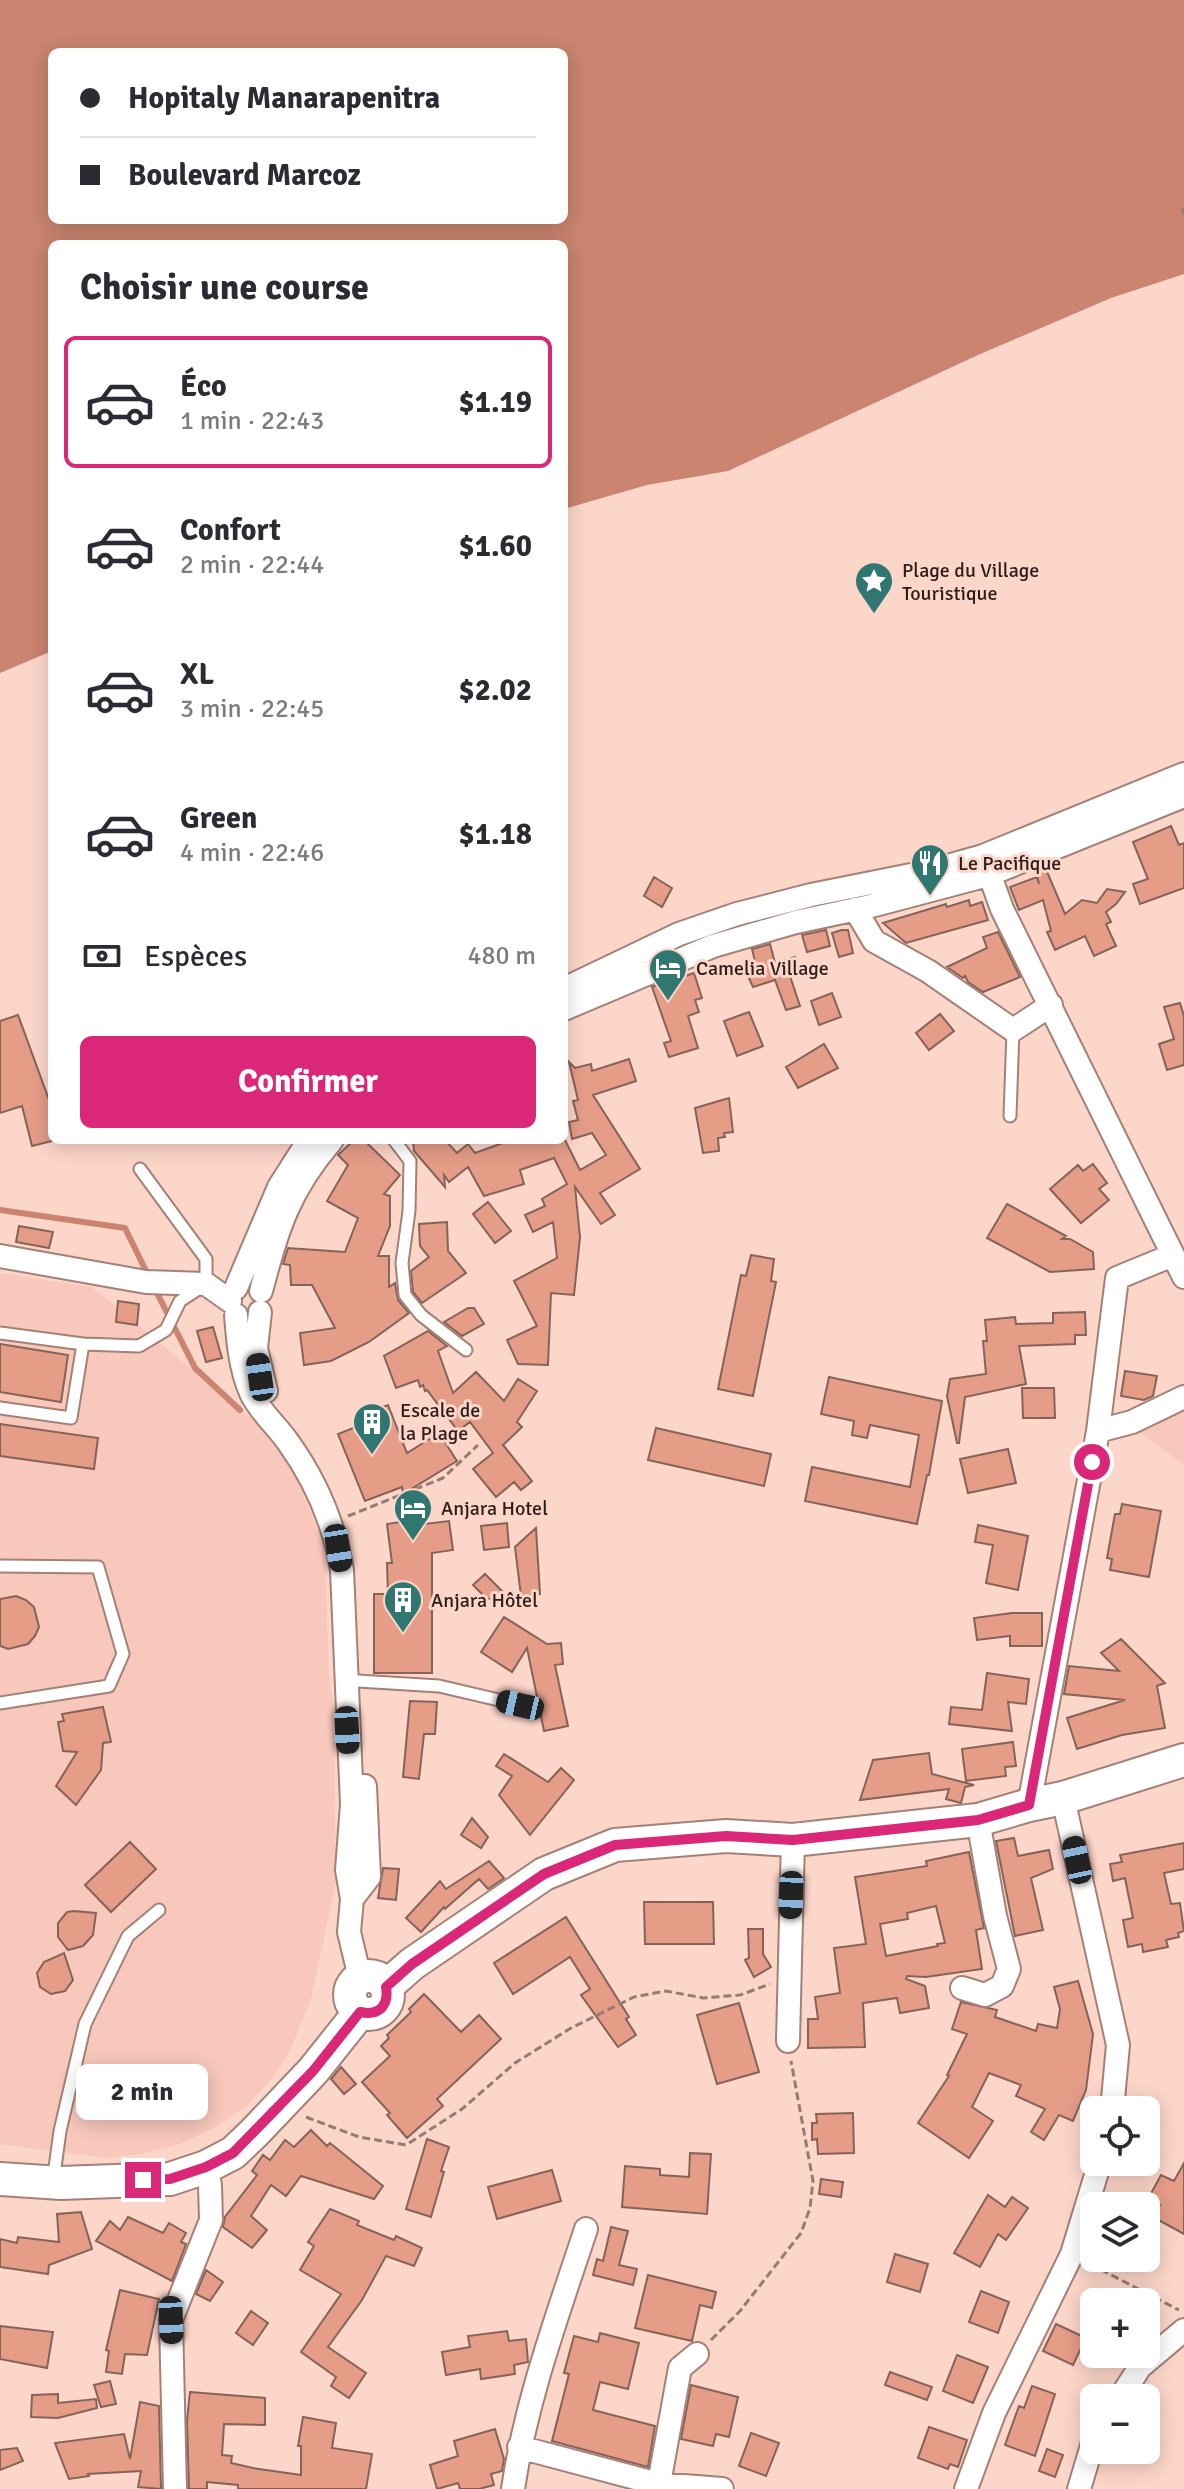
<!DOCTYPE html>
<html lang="fr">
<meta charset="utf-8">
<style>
body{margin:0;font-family:Signika,sans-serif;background:#f2f2f3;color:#2b2b33;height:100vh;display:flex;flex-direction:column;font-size:30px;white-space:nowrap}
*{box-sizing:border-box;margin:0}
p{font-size:26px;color:#7c7c81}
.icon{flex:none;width:44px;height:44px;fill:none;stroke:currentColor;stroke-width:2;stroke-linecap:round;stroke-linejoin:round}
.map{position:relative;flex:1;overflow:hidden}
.details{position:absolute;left:48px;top:240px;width:520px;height:904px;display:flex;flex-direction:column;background:#fff;border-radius:12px;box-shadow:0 4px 20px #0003}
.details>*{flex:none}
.guide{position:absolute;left:48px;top:48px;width:520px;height:176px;border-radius:12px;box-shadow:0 4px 20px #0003;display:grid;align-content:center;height:176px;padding:0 32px;background:#fff}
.buttons{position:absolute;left:1080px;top:2096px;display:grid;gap:16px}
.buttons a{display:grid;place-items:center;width:80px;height:80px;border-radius:12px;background:#fff;box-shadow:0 4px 20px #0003;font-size:40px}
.end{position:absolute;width:36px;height:36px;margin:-18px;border:10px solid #db2777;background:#fff;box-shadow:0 0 0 4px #fff}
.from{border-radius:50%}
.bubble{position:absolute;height:56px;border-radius:12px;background:#fff;box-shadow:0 4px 20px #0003;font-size:26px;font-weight:700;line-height:56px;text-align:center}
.car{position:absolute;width:24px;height:48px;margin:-24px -12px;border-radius:10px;box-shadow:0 0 6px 2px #0007;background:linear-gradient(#222 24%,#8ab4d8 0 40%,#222 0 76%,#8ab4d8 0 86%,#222 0)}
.guide b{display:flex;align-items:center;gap:28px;height:76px;font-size:30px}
.guide b+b{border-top:2px solid #e1e1e2}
.guide i{width:20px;height:20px;background:#2b2b33}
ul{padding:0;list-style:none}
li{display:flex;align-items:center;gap:24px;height:132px;margin:0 16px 12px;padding:0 16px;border:4px solid transparent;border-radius:12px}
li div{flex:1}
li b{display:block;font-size:30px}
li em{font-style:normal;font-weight:700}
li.active{border-color:#db2777}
li>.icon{width:72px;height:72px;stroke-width:1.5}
h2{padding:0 32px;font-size:36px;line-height:96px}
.pay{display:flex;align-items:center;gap:20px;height:88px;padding:0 32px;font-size:30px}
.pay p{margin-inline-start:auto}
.primary-button{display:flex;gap:16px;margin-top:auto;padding:16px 32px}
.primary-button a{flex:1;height:92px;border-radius:12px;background:#db2777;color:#fff;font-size:32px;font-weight:700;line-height:92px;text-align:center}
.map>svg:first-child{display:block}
.built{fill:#f8c8bc}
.water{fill:#ca8470;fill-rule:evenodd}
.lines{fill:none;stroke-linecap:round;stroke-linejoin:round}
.stream{stroke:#ca8470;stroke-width:6}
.building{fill:#e59d88;stroke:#856359;stroke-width:2;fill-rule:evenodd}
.lane-casing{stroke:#a48076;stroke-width:15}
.street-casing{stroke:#a48076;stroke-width:26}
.secondary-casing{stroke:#a48076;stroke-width:36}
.path{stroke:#967b73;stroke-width:3;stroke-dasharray:8 4;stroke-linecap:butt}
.lane{stroke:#fff;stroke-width:11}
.street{stroke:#fff;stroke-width:22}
.secondary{stroke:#fff;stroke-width:32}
.route{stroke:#db2777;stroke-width:10}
.labels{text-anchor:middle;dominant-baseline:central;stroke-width:6;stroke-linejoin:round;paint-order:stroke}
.poi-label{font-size:20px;fill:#2b1d19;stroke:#fdd6ca;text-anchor:start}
</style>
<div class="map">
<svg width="1184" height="2489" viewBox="0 0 1184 2489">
<rect width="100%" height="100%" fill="#fdd6ca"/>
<path class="built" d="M0,1273L92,1287L252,1419L279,1451L296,1476L325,1548L329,1682L334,1703L336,1881L311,1999L289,2053L269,2082L244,2108L212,2129L180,2144L141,2154L107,2158L0,2144Z
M1184,1407V1465L1136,1430Z"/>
<path class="water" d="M0,0H1184V274L1111,298L978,355L728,471L647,485L564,509V244H52V651L0,673ZM52,52H564V220H52Z"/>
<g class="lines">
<path class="stream" d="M0,1210L125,1228L149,1277
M154,1287L195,1368L240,1410"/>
</g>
<path class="building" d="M1171,826L1179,845L1184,843V888L1140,904L1133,884L1148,879L1133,842Z
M1045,867L1065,914L1082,900L1097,903L1107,889L1125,892L1116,904L1106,912L1111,922L1106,924L1116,946L1094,956L1085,936L1055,950L1047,932L1051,931L1043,900L1019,910L1010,887L1037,877L1039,884L1036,871Z
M654,877L672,888L662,907L644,896Z
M969,900L970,906L982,902L988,920L906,943L883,923L946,904L947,907Z
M826,930L830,946L807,952L802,935Z
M842,930H848L853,953L839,957L832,933Z
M998,932L1020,977L983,992L968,982L965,976L963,978L947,967L987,948L983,937Z
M770,944L775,963L795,957L800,973L790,976L800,1006L786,1010L775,980L753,987L747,974L757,970L752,949Z
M694,973L702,998L695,1000L699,1012L688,1016L698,1048L669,1057L664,1043L671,1041L652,987Z
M832,993L841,1017L819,1025L811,1001Z
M1180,1003L1184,1016V1065L1167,1070L1159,1044L1174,1039L1164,1007Z
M749,1012L763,1046L737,1056L724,1021Z
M940,1014L954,1031L929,1050L916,1033Z
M18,1015L52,1108V1141L32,1146L22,1106L0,1113V1021Z
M824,1044L838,1068L798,1088L786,1067Z
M629,1059L636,1081L593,1095L640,1169L600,1193L615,1215L601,1224L575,1187L580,1237L574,1295L551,1293L548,1365L518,1364L507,1340L537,1326L514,1281L557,1258L553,1222L533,1232L525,1215L545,1206L542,1199L567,1184L554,1158L520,1170L524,1184L484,1196L468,1167L449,1182L444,1175L445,1187L414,1151L413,1140H445L457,1153L468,1144L475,1153L511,1140H565L580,1170L606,1155L592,1133L572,1139L569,1122L578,1120L573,1101L578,1100L569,1062L575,1068L591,1064L592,1071Z
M729,1098L733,1132L724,1133L725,1137L718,1138L719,1151L703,1153L695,1108Z
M354,1140H364L400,1175L384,1194L390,1196V1226L378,1256H389V1287L395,1283L398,1300L409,1313L369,1342L331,1361L304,1365L300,1333L335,1328L312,1285H291L290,1265L283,1264L288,1248L345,1252L358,1218L327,1201L348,1165L338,1155Z
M1093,1164L1107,1183L1099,1189L1109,1200L1081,1223L1050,1189L1078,1165L1083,1171Z
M488,1202L511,1231L495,1243L473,1214Z
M1007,1204L1066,1236L1062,1239H1070L1093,1252L1094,1269L1050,1272L987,1238Z
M447,1222L448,1251L466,1273L422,1303L413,1292L411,1271L429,1257L420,1246L419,1224Z
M19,1226L53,1232L49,1248L16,1242Z
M751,1255L774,1259L771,1281L776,1282L753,1396L718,1389L741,1275L746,1276Z
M118,1301L139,1304L137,1325L116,1322Z
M468,1308H474L484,1324L462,1336L444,1322Z
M1085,1312L1086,1335H1075V1344L1019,1346L1026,1384L965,1397L959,1443H957L947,1396L950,1379L986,1374L983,1341H987L985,1320L1015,1317L1016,1324L1053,1323V1313Z
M213,1327L222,1358L206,1362L197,1331Z
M428,1331L447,1346L438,1351L453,1393L476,1372L504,1401L518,1379L537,1391L517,1422L522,1427L503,1445L532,1481L521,1490L514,1482L496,1497L473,1469L493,1453L470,1422L458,1431L427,1390L425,1391L423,1385L420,1387L418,1380L396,1388L384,1356Z
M0,1344L68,1355L61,1402L0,1392Z
M1125,1371L1157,1376L1153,1396L1144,1400L1121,1396Z
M829,1377L942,1401L929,1475H927L917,1524L805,1501L812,1467L910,1487L919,1435L870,1425L867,1438L852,1435L854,1421L821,1414Z
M1022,1388H1054L1055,1418H1023Z
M388,1405L407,1453L439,1433L457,1461L403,1494L402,1487L365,1501L338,1434L361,1425L358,1416Z
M0,1424L98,1438L94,1469L0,1456Z
M656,1428L771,1454L764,1486L648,1460Z
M1008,1449L1016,1483L968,1493L960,1459Z
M1122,1504L1161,1511L1149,1577L1110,1570L1112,1559L1107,1558L1115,1514H1120Z
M423,1507L425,1524L449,1521L453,1550L432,1553V1673H374V1594H388L387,1563H392L387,1524L407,1521L406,1509Z
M507,1523L509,1547L484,1550L481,1526Z
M978,1525L1028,1536L1018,1590L986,1583L993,1545L975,1542Z
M536,1528L540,1594L521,1596L515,1547Z
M485,1574L508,1597L487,1599L473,1585Z
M16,1596L26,1600L34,1607L39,1627L35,1636L28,1644L8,1649L0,1646V1599Z
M1012,1613H1042V1646H1010V1636L977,1640L974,1618Z
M504,1617L547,1644L561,1643L563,1664L555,1665L568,1726L544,1731L527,1648L512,1672L481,1652Z
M1121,1639L1165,1683L1157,1686L1165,1728L1122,1735L1077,1749L1067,1718L1125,1700L1064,1694L1069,1666L1119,1671L1101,1653Z
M987,1673L1029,1679L1026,1704L1008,1702L1012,1731L949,1724L951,1707L982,1710Z
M410,1701L437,1702L435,1734H424L419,1779L403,1777Z
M103,1707L111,1742L103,1743L101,1770L76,1805L56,1786L77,1752L63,1751L58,1722L64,1721L62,1714Z
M1013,1742L1016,1766L1005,1767L1006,1776L966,1781L962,1749Z
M929,1753L932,1774L974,1785L965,1787L961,1803L946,1799L949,1789L860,1800L873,1760Z
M504,1754L548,1782L561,1768L574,1780L530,1835L499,1795L512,1776L496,1766Z
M472,1818L488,1837L481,1848L461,1835Z
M1014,1838L1018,1856L1049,1850L1053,1869L1031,1878L1043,1930L1015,1936L996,1841Z
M130,1842L156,1869L111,1912L85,1885Z
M1184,1843V1869L1164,1873L1171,1904L1180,1903L1184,1931L1178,1933L1179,1937L1166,1940L1168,1947L1143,1952L1142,1944L1128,1947L1123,1920L1133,1918L1125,1878L1113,1881L1110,1864L1122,1862L1120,1855Z
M969,1852L984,1928L976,1930L982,1969L926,1977L907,1976L906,1979L925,1986L929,2008L900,2013L897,1998L863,2003L865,2047L808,2048V2019H818L815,1997L840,1993L834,1948L866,1944L855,1877L927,1866L926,1861ZM936,1906L945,1943L937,1944L938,1946L886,1956L880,1924L908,1919L907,1913Z
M489,1861L504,1878L503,1879L488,1889L479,1879L445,1909L444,1907L421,1932L406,1918L440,1881L446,1889Z
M383,1868L399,1869L396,1900L378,1898Z
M644,1902H713L714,1944H645Z
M74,1911L96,1913L93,1935L83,1946L68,1950L58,1937V1923L67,1912Z
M566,1917L629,2017L626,2019L636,2035L618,2047L581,1995L590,1989L570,1957L513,1994L494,1963Z
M748,1929H763V1954L771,1967L754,1977L745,1960L749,1958Z
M64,1953L73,1980L65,1991L51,1994L40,1987L37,1973L44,1962Z
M1078,1981L1093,2034L1086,2090L1073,2121L1059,2115L1044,2140L1031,2132L1045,2109L1016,2096L1021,2085L989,2073L972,2107L993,2121L969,2158L918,2123L949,2076L947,2075L967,2034L952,2029L961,2002L997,2010L995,2017L1036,2031L1038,2024L1057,2028L1060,2009L1054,1987Z
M424,1994L461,2032L479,2015L501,2039L437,2099L443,2106L407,2138L387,2115L390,2113L362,2082L390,2056L381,2046L389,2038L387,2035L411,2012L409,2009Z
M739,2003L759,2072L717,2084L697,2015Z
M341,2067L356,2084L344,2094L331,2079Z
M853,2113L854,2153L818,2154L817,2139L812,2140V2123H817L816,2114Z
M311,2130L327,2146L330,2143L383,2186L374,2199L301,2176L286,2196L271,2185L251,2216L267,2230L252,2248L223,2227L225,2217L257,2175L252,2171L263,2155L270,2160L285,2140L294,2147Z
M427,2139L449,2147L441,2171L444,2172L431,2217L406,2209Z
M690,2153L711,2154L707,2214L622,2207L625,2166L660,2169V2175L689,2177Z
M1184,2163V2234L1153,2217L1160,2205L1148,2199L1161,2175L1174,2181Z
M552,2170L561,2201L497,2219L488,2187Z
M821,2179L843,2182L841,2197L819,2194Z
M988,2195L1005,2207L1012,2197L1028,2208L1006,2240L998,2234L980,2267L954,2253Z
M330,2209L359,2221L357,2225L394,2240L396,2236L422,2248L414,2266L386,2256L362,2300L328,2347L366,2373L349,2398L331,2386L336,2377L301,2352L341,2294L300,2270L314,2246L308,2242Z
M81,2212L92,2249L49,2265L48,2274L0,2267V2239L17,2243L18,2237L59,2242L57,2214Z
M128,2217L163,2233L169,2223L186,2233L181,2242L186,2244L172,2281L96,2241L110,2221L120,2230Z
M611,2227L628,2231L619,2265L637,2269L633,2285L593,2275L597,2259L603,2261Z
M895,2254L928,2264L920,2292L887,2282Z
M206,2270L223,2282L210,2301L196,2294Z
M648,2275L716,2292L712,2308L700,2305L692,2341L635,2328Z
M120,2290L159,2299L147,2355L125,2354L122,2374L106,2372L109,2351L106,2350Z
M981,2291L1009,2302L998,2333L969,2322Z
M251,2311L268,2323L253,2345L236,2333Z
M1056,2324L1086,2338L1073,2365L1043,2351Z
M0,2326L53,2332L47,2368L0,2359Z
M507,2331L509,2341L526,2339L528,2362L514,2365L515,2374L481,2379L480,2369L446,2375L442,2352L470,2347L468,2336Z
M600,2333L639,2343L628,2389L600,2382L593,2410L655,2426L648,2467L552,2441L569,2374L564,2373L574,2336L598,2342Z
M957,2355L988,2367L973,2403L943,2391Z
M890,2372L932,2387L927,2400L885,2385Z
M110,2381L116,2404L101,2407L94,2385Z
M691,2385L738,2397L729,2437L716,2434L713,2446L681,2439Z
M1032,2386L1055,2394L1035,2456L1005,2445L1019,2406L1024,2408Z
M190,2392L265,2398V2425L224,2424L222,2455L232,2456L231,2463L253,2468L301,2475V2446H298L303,2417L336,2423L332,2448L372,2454L366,2489H238V2485L207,2482V2489H189L187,2420Z
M58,2394V2403L96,2399L97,2408L58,2418L31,2417L32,2395Z
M140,2402L159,2406L161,2489L138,2487L141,2471L88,2474L89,2476L69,2479L55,2443L124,2434L130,2459Z
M929,2427L967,2440L958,2467L950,2464L948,2469L918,2458Z
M495,2429L504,2459L502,2471L491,2474L494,2485L479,2489H460L458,2483L437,2489L430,2465L458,2456L454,2441Z
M751,2433L779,2443L766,2476L739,2466Z
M17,2448L23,2461L0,2470V2450Z
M1047,2449L1063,2455L1055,2477L1039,2471Z"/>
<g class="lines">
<defs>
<path id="lane" d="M1010,1116L1013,1030
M394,1140L410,1161L409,1211L402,1263L405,1295L421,1315L466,1350
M0,1333L83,1344L139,1346L166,1330L180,1301L206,1284V1259L140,1169
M0,1408L71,1418L83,1344
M0,1566L98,1567L123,1654L109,1686L0,1703
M358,1681L439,1686L520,1705
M53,2182L60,2131L85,2024L128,1936L159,1910"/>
<path id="street" d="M983,856L1002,909L1173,1255L1117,1278L1098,1431L1029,1805
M855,909L874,941L928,971L1013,1030L1051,1005
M564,989L679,934L737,914L811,895L926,872L983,856L1184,774
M564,1009L713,946L796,922L871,906L988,875L1184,796
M1173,1255L1184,1277
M0,1256L146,1282L206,1284L230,1301
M236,1288L279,1187L309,1140
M261,1291C278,1228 288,1191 332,1140
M260,1312L256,1348L266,1391
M236,1315C238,1341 240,1368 251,1393C260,1412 276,1425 288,1442C316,1481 334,1523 342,1570L352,1804L347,1870L352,1899L349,1932L360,1978
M1098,1431L1132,1422L1184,1397
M1063,1798L1118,2045L1112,2110
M352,1899L369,1877L365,1786
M962,1988L985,1995L1002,1986L1009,1969L995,1916L978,1820
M788,2041L793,1840
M1120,2398L1140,2367L1184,2330
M519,2447L658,2484L722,2489
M175,2489L171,2320L211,2220L210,2185L206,2167
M513,2489C526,2400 558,2314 586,2229
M658,2489L680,2368L697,2354
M966,2489L994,2413L1072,2254L1100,2162
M1079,2489L1094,2439"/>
<path id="secondary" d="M350 1995a19 19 0 1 1 38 0a19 19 0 1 1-38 0Z
M386,1987L412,1964L544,1874L615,1845L726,1836L793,1840L978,1820L1029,1805L1063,1798L1184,1760
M0,2179L61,2183L170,2179L206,2167L233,2153L254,2133L313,2071L360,2012"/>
</defs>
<use href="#lane" class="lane-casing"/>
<use href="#street" class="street-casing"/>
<use href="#secondary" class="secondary-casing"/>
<path class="path" d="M1182,208L1184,214
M348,1516L443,1478L478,1445
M306,2117L359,2137L406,2145L462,2109L515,2063L571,2028L634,1997L666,1991L703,1998L740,1995L770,1984
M1090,2264L1179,2310
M711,2340L740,2311L801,2233L810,2208L813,2181L791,2061"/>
<use href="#lane" class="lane"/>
<use href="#street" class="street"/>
<use href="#secondary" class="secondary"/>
</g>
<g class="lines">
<path class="route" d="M143,2180L170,2179L206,2167L233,2153L313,2071L360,2012C379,2016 389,2006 386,1987L412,1964L544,1874L615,1845L726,1836L793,1840L978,1820L1029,1805L1092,1462"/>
</g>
<defs>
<symbol id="sight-pin" viewBox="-11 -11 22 30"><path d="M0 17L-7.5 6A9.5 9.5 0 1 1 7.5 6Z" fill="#2f7770" stroke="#fdd6ca"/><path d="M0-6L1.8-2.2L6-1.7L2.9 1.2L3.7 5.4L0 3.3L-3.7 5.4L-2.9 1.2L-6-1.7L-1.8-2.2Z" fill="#fff"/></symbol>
<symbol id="restaurant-pin" viewBox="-11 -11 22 30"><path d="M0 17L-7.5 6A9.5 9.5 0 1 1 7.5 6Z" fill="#2f7770" stroke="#fdd6ca"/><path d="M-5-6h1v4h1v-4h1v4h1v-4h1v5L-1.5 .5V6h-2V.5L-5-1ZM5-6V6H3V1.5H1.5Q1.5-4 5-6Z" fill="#fff"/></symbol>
<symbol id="hotel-pin" viewBox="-11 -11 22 30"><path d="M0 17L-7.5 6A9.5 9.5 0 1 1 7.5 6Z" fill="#2f7770" stroke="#fdd6ca"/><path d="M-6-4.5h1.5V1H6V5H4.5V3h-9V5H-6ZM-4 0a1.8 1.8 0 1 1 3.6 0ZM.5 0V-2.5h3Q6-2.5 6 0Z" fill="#fff"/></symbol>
<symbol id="building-pin" viewBox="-11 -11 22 30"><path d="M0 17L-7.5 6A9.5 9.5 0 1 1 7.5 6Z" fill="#2f7770" stroke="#fdd6ca"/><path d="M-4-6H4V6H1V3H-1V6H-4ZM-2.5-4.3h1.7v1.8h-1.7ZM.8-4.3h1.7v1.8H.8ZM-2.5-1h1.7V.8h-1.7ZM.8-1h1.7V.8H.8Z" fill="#fff"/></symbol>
</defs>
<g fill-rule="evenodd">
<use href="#sight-pin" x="852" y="559" width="44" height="60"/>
<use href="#restaurant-pin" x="908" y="841" width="44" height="60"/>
<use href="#hotel-pin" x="646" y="946" width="44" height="60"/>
<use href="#building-pin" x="350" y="1400" width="44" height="60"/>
<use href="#hotel-pin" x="391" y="1486" width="44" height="60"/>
<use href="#building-pin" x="381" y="1578" width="44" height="60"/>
</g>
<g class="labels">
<g class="poi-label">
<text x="902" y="570">Plage du Village<tspan x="902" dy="23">Touristique</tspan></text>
<text x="958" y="863">Le Pacifique</text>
<text x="696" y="968">Camelia Village</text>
<text x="400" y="1410">Escale de<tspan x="400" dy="23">la Plage</tspan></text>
<text x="441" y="1508">Anjara Hotel</text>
<text x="431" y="1600">Anjara Hôtel</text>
</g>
</g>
</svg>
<div class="buttons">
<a><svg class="icon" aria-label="locate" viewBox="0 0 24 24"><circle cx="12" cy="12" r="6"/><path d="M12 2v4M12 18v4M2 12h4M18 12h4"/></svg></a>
<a><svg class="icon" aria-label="layers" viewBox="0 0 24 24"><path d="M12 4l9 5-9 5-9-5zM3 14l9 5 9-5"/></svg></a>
<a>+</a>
<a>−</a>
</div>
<i class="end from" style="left:1092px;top:1462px"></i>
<i class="end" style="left:143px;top:2180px"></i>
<div class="bubble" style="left:76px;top:2064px;width:132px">2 min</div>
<i class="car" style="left:260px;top:1377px;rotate:352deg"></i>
<i class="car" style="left:338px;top:1548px;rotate:171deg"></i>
<i class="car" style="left:520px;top:1705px;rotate:283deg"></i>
<i class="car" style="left:347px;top:1730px;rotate:177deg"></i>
<i class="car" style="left:1077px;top:1860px;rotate:348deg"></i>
<i class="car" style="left:791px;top:1895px;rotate:182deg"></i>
<i class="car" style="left:171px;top:2320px;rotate:178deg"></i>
<div class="guide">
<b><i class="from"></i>Hopitaly Manarapenitra</b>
<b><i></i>Boulevard Marcoz</b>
</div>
<section class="details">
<h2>Choisir une course</h2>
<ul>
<li class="active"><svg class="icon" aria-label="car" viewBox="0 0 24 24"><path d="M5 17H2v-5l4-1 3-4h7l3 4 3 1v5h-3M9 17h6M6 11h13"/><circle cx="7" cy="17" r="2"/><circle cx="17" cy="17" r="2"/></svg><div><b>Éco</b><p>1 min · 22:43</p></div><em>$1.19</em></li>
<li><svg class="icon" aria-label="car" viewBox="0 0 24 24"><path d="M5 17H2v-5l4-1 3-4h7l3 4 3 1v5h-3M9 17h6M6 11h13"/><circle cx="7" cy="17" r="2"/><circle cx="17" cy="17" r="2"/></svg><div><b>Confort</b><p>2 min · 22:44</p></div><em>$1.60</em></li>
<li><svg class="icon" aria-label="car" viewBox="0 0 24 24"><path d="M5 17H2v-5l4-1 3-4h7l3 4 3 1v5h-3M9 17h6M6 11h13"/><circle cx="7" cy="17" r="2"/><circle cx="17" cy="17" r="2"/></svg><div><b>XL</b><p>3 min · 22:45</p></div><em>$2.02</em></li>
<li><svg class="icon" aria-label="car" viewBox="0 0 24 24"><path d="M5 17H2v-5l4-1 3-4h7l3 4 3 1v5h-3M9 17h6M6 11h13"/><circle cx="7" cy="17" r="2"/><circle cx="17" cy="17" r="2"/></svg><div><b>Green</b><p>4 min · 22:46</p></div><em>$1.18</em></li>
</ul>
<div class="pay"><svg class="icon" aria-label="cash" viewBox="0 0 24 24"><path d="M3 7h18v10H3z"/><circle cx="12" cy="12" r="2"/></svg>Espèces<p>480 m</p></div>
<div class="primary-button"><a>Confirmer</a></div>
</section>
</div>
